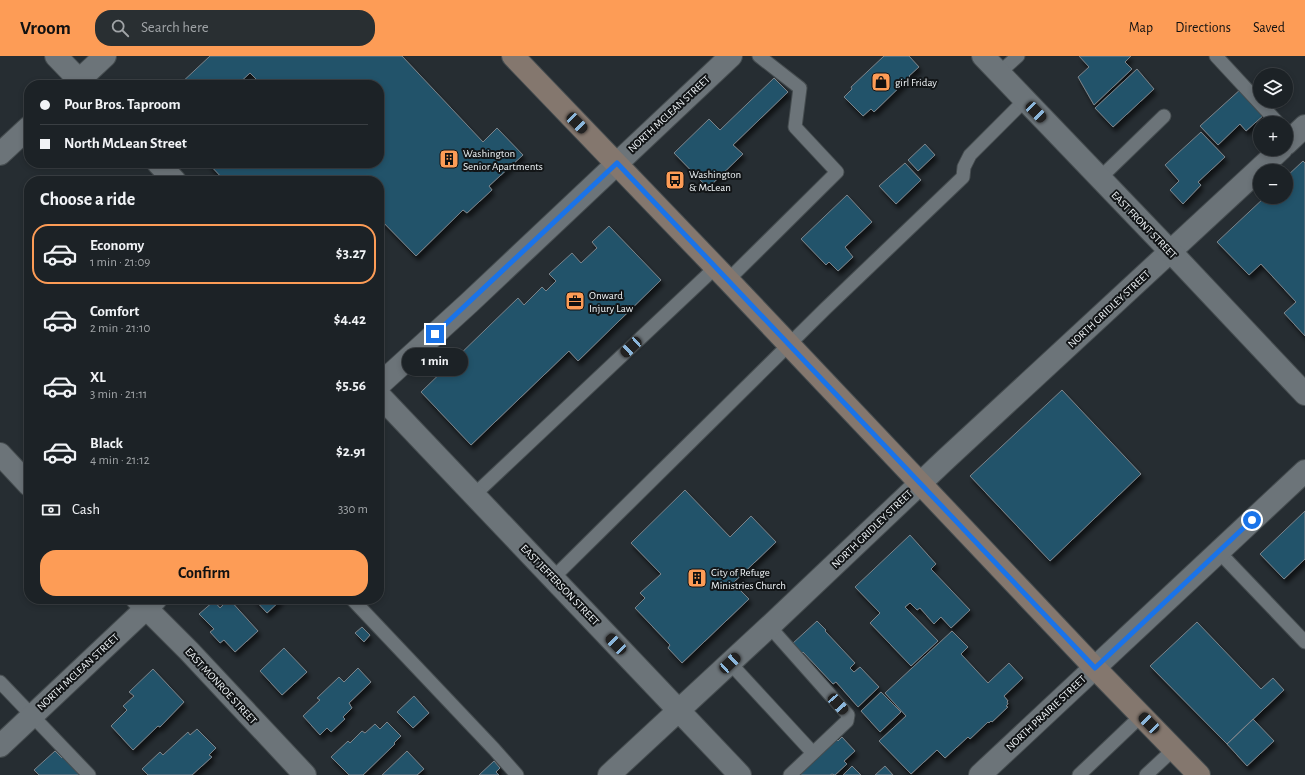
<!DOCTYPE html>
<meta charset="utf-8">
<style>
body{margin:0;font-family:"Alegreya Sans",sans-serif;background:#292f32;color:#f1f3f6;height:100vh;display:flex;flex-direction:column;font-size:15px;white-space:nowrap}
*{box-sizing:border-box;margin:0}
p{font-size:13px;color:#a0a4a7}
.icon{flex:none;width:22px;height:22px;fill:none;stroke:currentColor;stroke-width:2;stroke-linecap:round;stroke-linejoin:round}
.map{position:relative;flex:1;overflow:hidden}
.sheet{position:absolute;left:24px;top:120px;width:360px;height:428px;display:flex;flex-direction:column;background:#1c2226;border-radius:16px;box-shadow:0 2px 6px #0003,0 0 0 1px #3a3f43}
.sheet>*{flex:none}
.banner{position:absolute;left:24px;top:24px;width:360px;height:88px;border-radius:16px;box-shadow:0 2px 6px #0003,0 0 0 1px #3a3f43;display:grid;align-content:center;height:88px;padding:0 16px;background:#1c2226}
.tools{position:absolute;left:1253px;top:12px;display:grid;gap:8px}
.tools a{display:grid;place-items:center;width:40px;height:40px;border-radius:50%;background:#1c2226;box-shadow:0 2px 6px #0003,0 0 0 1px #3a3f43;font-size:20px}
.end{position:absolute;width:18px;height:18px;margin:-9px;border:5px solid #1a73e8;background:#fff;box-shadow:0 0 0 2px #fff}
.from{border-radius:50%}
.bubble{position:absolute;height:28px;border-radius:14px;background:#1c2226;box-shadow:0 2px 6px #0003,0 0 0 1px #3a3f43;font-size:13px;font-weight:700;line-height:28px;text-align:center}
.car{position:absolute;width:12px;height:24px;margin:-12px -6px;border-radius:5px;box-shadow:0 0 3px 1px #0007;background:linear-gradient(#222 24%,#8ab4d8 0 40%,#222 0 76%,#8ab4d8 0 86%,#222 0)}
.banner b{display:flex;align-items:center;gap:14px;height:38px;font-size:15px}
.banner b+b{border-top:1px solid #3a3f43}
.banner i{width:10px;height:10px;background:#f1f3f6}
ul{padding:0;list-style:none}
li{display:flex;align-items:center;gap:12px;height:60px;margin:0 8px 6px;padding:0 8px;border:2px solid transparent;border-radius:16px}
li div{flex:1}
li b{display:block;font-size:15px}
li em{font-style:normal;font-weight:700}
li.on{border-color:#fd9c56}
li>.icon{width:36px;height:36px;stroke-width:1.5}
h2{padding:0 16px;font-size:18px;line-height:48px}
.pay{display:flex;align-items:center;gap:10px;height:44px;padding:0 16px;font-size:15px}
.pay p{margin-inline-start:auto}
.cta{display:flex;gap:8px;margin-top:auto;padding:8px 16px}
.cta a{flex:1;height:46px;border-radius:16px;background:#fd9c56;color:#111;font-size:16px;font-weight:700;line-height:46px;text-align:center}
header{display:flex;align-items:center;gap:24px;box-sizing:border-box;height:56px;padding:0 20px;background:#fd9c56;color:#111}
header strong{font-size:19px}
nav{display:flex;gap:22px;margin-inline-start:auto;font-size:14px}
.search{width:280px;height:36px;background:#292f32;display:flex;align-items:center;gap:10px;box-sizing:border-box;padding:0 14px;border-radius:16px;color:#a0a4a7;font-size:15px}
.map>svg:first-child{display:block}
.building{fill:#24526a;stroke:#7c848a;filter:url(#shadow)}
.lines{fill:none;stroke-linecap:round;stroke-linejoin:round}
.service-casing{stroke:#454c4f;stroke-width:15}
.minor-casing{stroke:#454c4f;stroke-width:24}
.tertiary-casing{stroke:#454c4f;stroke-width:24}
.secondary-casing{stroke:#454c4f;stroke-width:24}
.service{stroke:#6c7479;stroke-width:13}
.minor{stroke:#6c7479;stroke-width:22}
.tertiary{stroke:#6c7479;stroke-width:22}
.secondary{stroke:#84776e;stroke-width:22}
.route{stroke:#1a73e8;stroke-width:5}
.labels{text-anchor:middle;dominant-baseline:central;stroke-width:4;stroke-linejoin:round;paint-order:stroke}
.poi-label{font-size:11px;fill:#f0f5f8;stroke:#121517;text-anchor:start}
.street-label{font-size:11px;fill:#f0f5f8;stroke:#121517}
</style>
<header>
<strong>Vroom</strong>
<div class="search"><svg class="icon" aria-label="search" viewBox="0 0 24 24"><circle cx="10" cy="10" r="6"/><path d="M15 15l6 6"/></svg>Search here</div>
<nav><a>Map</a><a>Directions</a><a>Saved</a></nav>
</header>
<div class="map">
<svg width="1305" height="719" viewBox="0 0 1305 719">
<defs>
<filter id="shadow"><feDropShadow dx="2.5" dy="4.5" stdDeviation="2" flood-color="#0009"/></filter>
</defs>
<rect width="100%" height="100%" fill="#262d32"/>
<path class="building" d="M210,0H402L483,86L497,72L523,99L489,130L492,134L467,157L463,154L416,200L379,162V125H225L208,107H379V29H258L260,27L250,17L237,29H179Z
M884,0H909L919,11L909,20L910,21L874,56L871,53L863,60L844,41L852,33L851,31Z
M1079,0H1131L1125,6L1132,13L1094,49L1078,21L1089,11Z
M1137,13L1154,33L1113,71L1095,52Z
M774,22L788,36L733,89L743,98L708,132L674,97L709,63L720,74Z
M1242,32L1265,58L1246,75L1240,68L1218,89L1200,70Z
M1201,76L1225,101L1198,126L1201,129L1183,148L1170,134L1179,125L1165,109Z
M925,88L935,99L918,115L908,104Z
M1303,105L1305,107V280L1284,257L1296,246L1261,208L1249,219L1217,186L1265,141H1286V121Z
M905,107L921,124L896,148L879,130Z
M847,139L872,166L845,191L853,201L838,215L829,206L826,209L801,183Z
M609,170L661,224L578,305L569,295L471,389L421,336L518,242L524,249L542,231L546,235L556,225L549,218L572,197L581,207L597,192L592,186Z
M1062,334L1141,418L1050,505L970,420Z
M685,434L730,481L751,460L776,486L733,527L749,543L682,607L668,592L670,589L635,552L645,542L640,537L661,518L631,487Z
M1305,455V503L1284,523L1260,498Z
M910,479L936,508L931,513L970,554L951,572L941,561L934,568L920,552L917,554L910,547L905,551L938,585L911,610L870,567L880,557L855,531Z
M229,543L258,575L235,596L224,584L220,587L210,576L214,573L199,558L214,545L220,552Z
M254,543H279L281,544L267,557Z
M817,565L826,574L825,575L855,607L850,612L854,616L860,611L879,631L858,651L836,626L833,628L803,596L801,598L792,588Z
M1197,566L1261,633L1273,622L1284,634L1227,688L1150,610Z
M362,571L370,579L364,586L355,577Z
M952,575L968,591L961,598L988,627L1009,607L1023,622L1004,640L1008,645L1007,646L1008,648L1006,650L1008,651L992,666L991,665L989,667L988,666L970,683L968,681L945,702L937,694L911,718L879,685L906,660L885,637Z
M284,592L307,616L282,639L260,615Z
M358,612L371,626L349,647L352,652L343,661L345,663L331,676L327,672L320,679L303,660L320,644L317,642L339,621L344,626Z
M153,613L184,646L160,671L158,670L133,694L111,670L127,654L123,650L134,640L129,636Z
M881,636L901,656L880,676L861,655Z
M414,640L429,657L413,672L397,656Z
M1253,663L1274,685L1247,710L1227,688Z
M387,666L401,680L394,687L395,688L363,719H349L331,701L348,685L350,687L362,675L365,677L375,668L380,673Z
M197,673L216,692L209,699L212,701L192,719H148L142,713L160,696L163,699L188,676L190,679Z
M842,681L855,695L844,705L847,708L835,719L832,718L830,719H799L835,682L838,685Z
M55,695L62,702L65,699L84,719H39L34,714Z
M407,695L424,713L417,719H382Z
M494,705L500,712L496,716L499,719H479Z
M852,710L861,719H843Z
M885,710L893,719H875Z"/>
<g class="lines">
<defs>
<path id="service" d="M1216,0L1278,67
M999,17L1018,0
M1100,122L1164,60
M728,224L837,116L795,71L800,32L759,0
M474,439L716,211
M1219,496L1305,586
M553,522L825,253L963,121L964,111L970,99L1025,44
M352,543L494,693L517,719
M769,570L848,659L847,665L790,719
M730,607L813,697
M0,626L89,719
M1079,719L1142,659
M1146,719L1174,693"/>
<path id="minor" d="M56,0L84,29
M74,29L105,0
M1286,88L1305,70
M0,98L29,71
M158,107L175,125
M379,329L469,247L731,0
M379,339L740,719
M0,398L29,429
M137,543L189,595L305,719
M0,690L156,543
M609,719L773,567L946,403L1281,93
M980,719L1305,415"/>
<path id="tertiary" d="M983,0L1171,196L1305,338"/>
<path id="secondary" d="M513,0L728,224L1095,612L1199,719"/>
</defs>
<use href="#service" class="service-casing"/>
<use href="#minor" class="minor-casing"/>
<use href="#tertiary" class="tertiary-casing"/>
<use href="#secondary" class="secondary-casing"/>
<use href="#service" class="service"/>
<use href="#minor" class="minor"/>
<use href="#tertiary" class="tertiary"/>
<use href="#secondary" class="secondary"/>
</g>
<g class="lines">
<path class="route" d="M435,278L617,107L1095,612L1252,464"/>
</g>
<defs>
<symbol id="shop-square" viewBox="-11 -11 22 22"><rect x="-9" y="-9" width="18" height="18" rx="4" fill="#fd9c56" stroke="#121517"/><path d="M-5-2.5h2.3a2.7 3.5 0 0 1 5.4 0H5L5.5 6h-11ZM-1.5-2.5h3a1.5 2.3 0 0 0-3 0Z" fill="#111"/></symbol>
<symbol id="building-square" viewBox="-11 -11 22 22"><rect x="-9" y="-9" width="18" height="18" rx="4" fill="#fd9c56" stroke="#121517"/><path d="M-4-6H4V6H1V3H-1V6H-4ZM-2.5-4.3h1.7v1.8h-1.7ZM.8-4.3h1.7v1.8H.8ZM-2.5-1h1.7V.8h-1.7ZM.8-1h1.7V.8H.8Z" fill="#111"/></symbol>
<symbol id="bus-square" viewBox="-11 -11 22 22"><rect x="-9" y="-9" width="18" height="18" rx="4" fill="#fd9c56" stroke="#121517"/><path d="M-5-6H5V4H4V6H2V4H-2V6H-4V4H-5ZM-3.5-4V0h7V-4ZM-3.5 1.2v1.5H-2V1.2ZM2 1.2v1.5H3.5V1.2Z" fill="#111"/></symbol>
<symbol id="office-square" viewBox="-11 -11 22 22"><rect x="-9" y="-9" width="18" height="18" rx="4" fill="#fd9c56" stroke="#121517"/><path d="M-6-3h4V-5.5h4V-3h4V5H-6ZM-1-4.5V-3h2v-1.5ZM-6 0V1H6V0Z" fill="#111"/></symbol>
</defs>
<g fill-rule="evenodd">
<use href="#shop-square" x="870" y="15" width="22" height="22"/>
<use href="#building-square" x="438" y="92" width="22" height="22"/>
<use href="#bus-square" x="664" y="113" width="22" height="22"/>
<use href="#office-square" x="564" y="234" width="22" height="22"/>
<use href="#building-square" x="686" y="511" width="22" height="22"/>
</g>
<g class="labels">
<g class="poi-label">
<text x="895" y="26">girl Friday</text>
<text x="463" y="97">Washington<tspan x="463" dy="13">Senior Apartments</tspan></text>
<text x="689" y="118">Washington<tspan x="689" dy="13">&amp; McLean</tspan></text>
<text x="589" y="239">Onward<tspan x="589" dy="13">Injury Law</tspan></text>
<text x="711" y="516">City of Refuge<tspan x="711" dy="13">Ministries Church</tspan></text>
</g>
<g class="street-label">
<text transform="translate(669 58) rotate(-43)">NORTH MCLEAN STREET</text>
<text transform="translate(1144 169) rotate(46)">EAST FRONT STREET</text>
<text transform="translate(1109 253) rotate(-43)">NORTH GRIDLEY STREET</text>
<text transform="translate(872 473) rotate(-44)">NORTH GRIDLEY STREET</text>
<text transform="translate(560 529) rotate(46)">EAST JEFFERSON STREET</text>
<text transform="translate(78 616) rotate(-43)">NORTH MCLEAN STREET</text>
<text transform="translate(221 630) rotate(47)">EAST MONROE STREET</text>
<text transform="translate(1046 657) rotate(-43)">NORTH PRAIRIE STREET</text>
</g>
</g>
</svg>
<div class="tools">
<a><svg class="icon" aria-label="layers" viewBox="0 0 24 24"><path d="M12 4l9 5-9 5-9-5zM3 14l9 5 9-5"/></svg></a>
<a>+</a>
<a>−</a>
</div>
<i class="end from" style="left:1252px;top:464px"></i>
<i class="end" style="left:435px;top:278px"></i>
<div class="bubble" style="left:402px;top:292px;width:66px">1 min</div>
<i class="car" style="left:1036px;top:56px;rotate:136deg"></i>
<i class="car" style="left:577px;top:67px;rotate:135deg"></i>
<i class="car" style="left:631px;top:291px;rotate:227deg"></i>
<i class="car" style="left:616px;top:588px;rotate:316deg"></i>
<i class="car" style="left:730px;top:607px;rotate:47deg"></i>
<i class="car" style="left:838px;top:648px;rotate:138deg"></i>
<i class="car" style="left:1149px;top:667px;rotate:316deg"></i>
<div class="banner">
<b><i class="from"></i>Pour Bros. Taproom</b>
<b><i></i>North McLean Street</b>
</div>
<section class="sheet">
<h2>Choose a ride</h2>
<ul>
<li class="on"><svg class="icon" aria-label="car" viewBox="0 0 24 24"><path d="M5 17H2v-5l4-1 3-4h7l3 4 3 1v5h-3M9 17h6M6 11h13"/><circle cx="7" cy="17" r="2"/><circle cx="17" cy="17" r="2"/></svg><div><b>Economy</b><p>1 min · 21:09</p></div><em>$3.27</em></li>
<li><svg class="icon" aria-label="car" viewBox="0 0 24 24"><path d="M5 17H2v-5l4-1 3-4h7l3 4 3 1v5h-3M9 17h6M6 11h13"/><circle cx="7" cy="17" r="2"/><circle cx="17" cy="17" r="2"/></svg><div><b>Comfort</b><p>2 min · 21:10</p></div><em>$4.42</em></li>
<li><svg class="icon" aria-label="car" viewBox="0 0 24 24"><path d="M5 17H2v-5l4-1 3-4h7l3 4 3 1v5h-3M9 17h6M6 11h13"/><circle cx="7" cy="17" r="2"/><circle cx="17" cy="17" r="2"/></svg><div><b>XL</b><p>3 min · 21:11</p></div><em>$5.56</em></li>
<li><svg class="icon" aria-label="car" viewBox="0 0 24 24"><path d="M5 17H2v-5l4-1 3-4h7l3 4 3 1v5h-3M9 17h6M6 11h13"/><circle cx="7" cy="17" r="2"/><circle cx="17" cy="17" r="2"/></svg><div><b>Black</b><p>4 min · 21:12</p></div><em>$2.91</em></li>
</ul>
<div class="pay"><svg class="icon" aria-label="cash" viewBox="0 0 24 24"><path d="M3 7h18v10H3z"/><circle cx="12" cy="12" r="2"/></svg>Cash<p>330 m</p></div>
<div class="cta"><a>Confirm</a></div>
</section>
</div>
